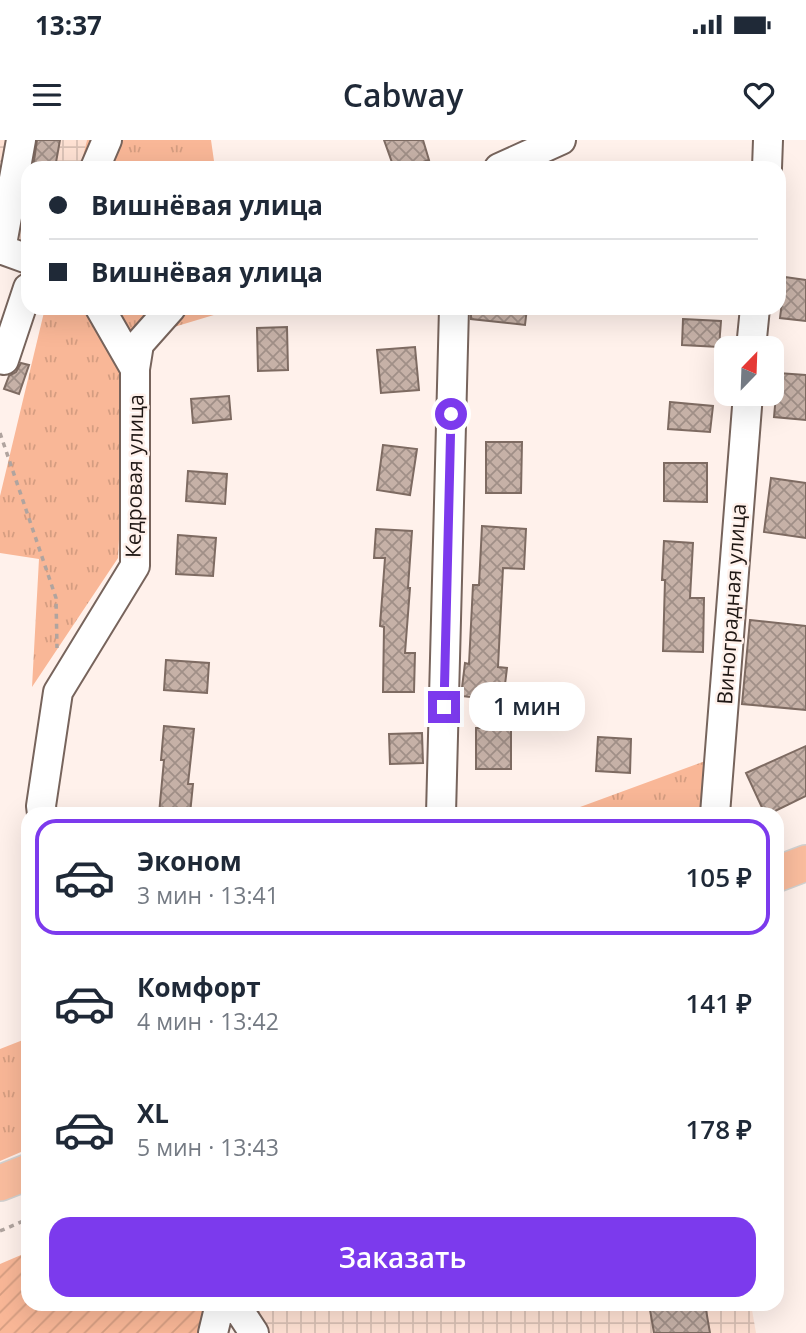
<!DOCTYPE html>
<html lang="ru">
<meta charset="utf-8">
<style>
body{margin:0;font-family:"Open Sans",sans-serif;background:#f6f6f7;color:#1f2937;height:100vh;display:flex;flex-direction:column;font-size:26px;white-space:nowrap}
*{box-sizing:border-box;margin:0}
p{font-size:23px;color:#747a83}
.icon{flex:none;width:38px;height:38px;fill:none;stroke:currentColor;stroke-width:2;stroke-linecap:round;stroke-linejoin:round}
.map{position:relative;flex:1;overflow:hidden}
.drawer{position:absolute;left:21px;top:667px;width:763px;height:504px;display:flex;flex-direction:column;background:#fff;border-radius:21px;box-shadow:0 7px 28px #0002}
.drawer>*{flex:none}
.banner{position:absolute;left:21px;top:21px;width:765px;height:154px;border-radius:21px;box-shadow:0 7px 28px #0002;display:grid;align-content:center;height:154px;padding:0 28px;background:#fff}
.needle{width:46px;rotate:23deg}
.tools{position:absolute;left:714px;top:196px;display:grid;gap:14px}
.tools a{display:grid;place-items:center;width:70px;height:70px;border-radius:14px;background:#fff;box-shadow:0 7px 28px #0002;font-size:35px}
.end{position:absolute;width:32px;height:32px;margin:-16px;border:9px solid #7c3aed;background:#fff;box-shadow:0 0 0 4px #fff}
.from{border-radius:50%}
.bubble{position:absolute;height:49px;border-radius:21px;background:#fff;box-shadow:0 7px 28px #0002;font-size:23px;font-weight:600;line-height:49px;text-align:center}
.banner b{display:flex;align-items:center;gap:24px;height:66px;font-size:26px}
.banner b+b{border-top:2px solid #e0e1e3}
.banner i{width:18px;height:18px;background:#1f2937}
ul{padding:12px 0 0;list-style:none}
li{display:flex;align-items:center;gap:21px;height:116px;margin:0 14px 10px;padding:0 14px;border:4px solid transparent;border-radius:21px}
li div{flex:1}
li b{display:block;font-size:26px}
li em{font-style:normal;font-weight:600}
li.active{border-color:#7c3aed}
li>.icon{width:63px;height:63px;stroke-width:1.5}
.primary-button{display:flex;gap:14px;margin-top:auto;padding:14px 28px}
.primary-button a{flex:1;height:80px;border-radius:21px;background:#7c3aed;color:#fff;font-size:28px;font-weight:600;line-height:80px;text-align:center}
.status{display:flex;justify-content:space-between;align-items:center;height:49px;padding:0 35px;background:#fff;direction:ltr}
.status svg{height:19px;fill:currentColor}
header{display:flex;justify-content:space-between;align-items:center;height:91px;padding:0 28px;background:#fff;font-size:32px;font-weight:600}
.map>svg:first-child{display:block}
.industrial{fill:url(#industrial-grid)}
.grass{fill:url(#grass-tufts)}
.garden{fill:url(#garden-furrows)}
.building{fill:url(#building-cross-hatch);stroke:#7e6b62;stroke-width:2}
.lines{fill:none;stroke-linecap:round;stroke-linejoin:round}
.minor-casing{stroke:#77645c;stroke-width:32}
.major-casing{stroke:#d2d1d0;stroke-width:38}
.path{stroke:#b0a49f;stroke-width:3.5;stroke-dasharray:5 5;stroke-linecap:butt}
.minor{stroke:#fff;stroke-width:28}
.major{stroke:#fabd9e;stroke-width:35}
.route{stroke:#7c3aed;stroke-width:9}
.labels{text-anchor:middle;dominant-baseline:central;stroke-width:5;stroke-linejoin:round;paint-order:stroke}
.street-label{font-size:21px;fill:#1f1714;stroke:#fff1eb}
</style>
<div class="status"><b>13:37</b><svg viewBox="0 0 49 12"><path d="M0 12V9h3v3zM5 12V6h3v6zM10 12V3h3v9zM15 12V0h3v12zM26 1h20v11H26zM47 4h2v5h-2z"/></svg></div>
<header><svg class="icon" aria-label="menu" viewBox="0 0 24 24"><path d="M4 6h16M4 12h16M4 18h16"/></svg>Cabway<svg class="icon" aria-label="heart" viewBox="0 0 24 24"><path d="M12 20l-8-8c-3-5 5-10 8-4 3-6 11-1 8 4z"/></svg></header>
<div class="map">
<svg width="806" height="1193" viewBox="0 0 806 1193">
<defs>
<pattern id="industrial-grid" width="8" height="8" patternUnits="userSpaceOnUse" patternTransform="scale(1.75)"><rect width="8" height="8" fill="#fee1d3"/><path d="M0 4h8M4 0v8" fill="none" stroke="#d9c0b4"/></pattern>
<pattern id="grass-tufts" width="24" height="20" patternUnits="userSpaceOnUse" patternTransform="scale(1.75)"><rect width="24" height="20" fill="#f9b797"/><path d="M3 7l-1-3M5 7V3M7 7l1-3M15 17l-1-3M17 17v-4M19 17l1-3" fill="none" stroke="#d59d81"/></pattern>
<pattern id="garden-furrows" width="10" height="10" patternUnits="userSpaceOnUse" patternTransform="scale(1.75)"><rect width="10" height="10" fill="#f9b797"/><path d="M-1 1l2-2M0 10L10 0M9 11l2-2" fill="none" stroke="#d59d81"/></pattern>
<pattern id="building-cross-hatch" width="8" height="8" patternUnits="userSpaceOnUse" patternTransform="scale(1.75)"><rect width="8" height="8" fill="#c6b1a7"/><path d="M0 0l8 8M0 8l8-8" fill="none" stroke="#a08f87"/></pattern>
</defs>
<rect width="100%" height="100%" fill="#fff1eb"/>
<path class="industrial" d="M0,0H87L80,28H28V105L0,96Z
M240,1164H751L756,1193H258Z"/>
<path class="grass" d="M87,0H211L215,28H80Z
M45,168H237L174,187L130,192L118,418L32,547L39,419L0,413V356Z
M708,620L704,674H561Z
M28,898V1009L0,1021V909Z"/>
<path class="garden" d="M28,1112V1164H207L225,1193H0V1124Z"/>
<path class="building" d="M37,0H60L55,28H33Z
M384,0H423L429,20L405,28H394Z
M785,137L806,140V181L780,178Z
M471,168H527L525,185L471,179Z
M683,179L721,181L719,207L682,205Z
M287,187L288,230L258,231L257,188Z
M415,207L419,250L381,253L377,210Z
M21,223L29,225L19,254L4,249L9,236L16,232Z
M778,233L806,235V280L774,277Z
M229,256L231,279L193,283L191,259Z
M670,262L713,266L710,292L668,289Z
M486,302H522L521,353H486Z
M383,305L417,309L410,355L377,350Z
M664,323H707V362L664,361Z
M188,331L227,334L225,364L186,361Z
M771,338L806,343V398L764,392Z
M482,386L526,389L524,429L503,428L498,527L507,528L503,561L461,556L465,523L469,524L473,445H479Z
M376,389L412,391L408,448H410L405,513H415L414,552H383L384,487L380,486L385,418H374Z
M178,395L216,398L213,436L176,434Z
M664,401L693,403L690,458H704L703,512L663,511L665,440H662Z
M750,480L806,486V570L742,564Z
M166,520L209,523L207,553L164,550Z
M164,586L194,589L188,644H193L190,674H159L164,620H161Z
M476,588H511V629H476Z
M422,593L423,623L390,624L389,594Z
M598,597L631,599L630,633L596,631Z
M806,606V656L769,674H765L746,633Z
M649,1164H705L710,1193H654Z"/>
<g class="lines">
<defs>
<path id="minor" d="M95,28L107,0
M499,28L561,0
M767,28L768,0
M0,109L28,119
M1,110L21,0
M100,168L135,229
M751,208L755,168
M0,219L4,220L28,148
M42,674L41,666L58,552L135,426V229L139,204L171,168
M441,674L454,168
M715,674L748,254
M235,1164L254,1193
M213,1193L220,1164"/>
<path id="major" d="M777,734L806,723
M0,1043L28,1032"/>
</defs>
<use href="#minor" class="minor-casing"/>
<use href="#major" class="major-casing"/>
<path class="path" d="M0,293L56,458L57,508
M0,1091L28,1079"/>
<use href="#minor" class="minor"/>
<use href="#major" class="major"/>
</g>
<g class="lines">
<path class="route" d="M444,567L451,274"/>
</g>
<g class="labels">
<g class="street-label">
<text transform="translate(134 336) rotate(-89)">Кедровая улица</text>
<text transform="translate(731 464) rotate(-86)">Виноградная улица</text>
</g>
</g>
</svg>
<div class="tools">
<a><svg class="needle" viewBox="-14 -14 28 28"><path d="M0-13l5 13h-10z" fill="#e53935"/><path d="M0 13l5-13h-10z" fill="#747a83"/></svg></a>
</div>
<i class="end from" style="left:451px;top:274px"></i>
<i class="end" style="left:444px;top:567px"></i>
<div class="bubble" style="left:469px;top:542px;width:116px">1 мин</div>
<div class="banner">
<b><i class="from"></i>Вишнёвая улица</b>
<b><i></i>Вишнёвая улица</b>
</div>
<section class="drawer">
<ul>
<li class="active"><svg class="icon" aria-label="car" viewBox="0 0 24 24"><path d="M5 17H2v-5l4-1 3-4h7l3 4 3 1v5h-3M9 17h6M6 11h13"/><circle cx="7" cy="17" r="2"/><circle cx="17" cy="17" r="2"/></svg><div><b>Эконом</b><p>3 мин · 13:41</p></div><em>105 ₽</em></li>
<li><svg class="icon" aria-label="car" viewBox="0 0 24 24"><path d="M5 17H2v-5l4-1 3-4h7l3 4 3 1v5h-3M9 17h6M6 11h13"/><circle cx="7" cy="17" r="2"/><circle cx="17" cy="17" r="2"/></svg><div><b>Комфорт</b><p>4 мин · 13:42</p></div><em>141 ₽</em></li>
<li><svg class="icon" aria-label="car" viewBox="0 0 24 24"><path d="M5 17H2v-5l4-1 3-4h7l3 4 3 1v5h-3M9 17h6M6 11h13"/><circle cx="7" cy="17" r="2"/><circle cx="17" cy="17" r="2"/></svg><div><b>XL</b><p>5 мин · 13:43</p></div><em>178 ₽</em></li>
</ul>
<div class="primary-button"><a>Заказать</a></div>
</section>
</div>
